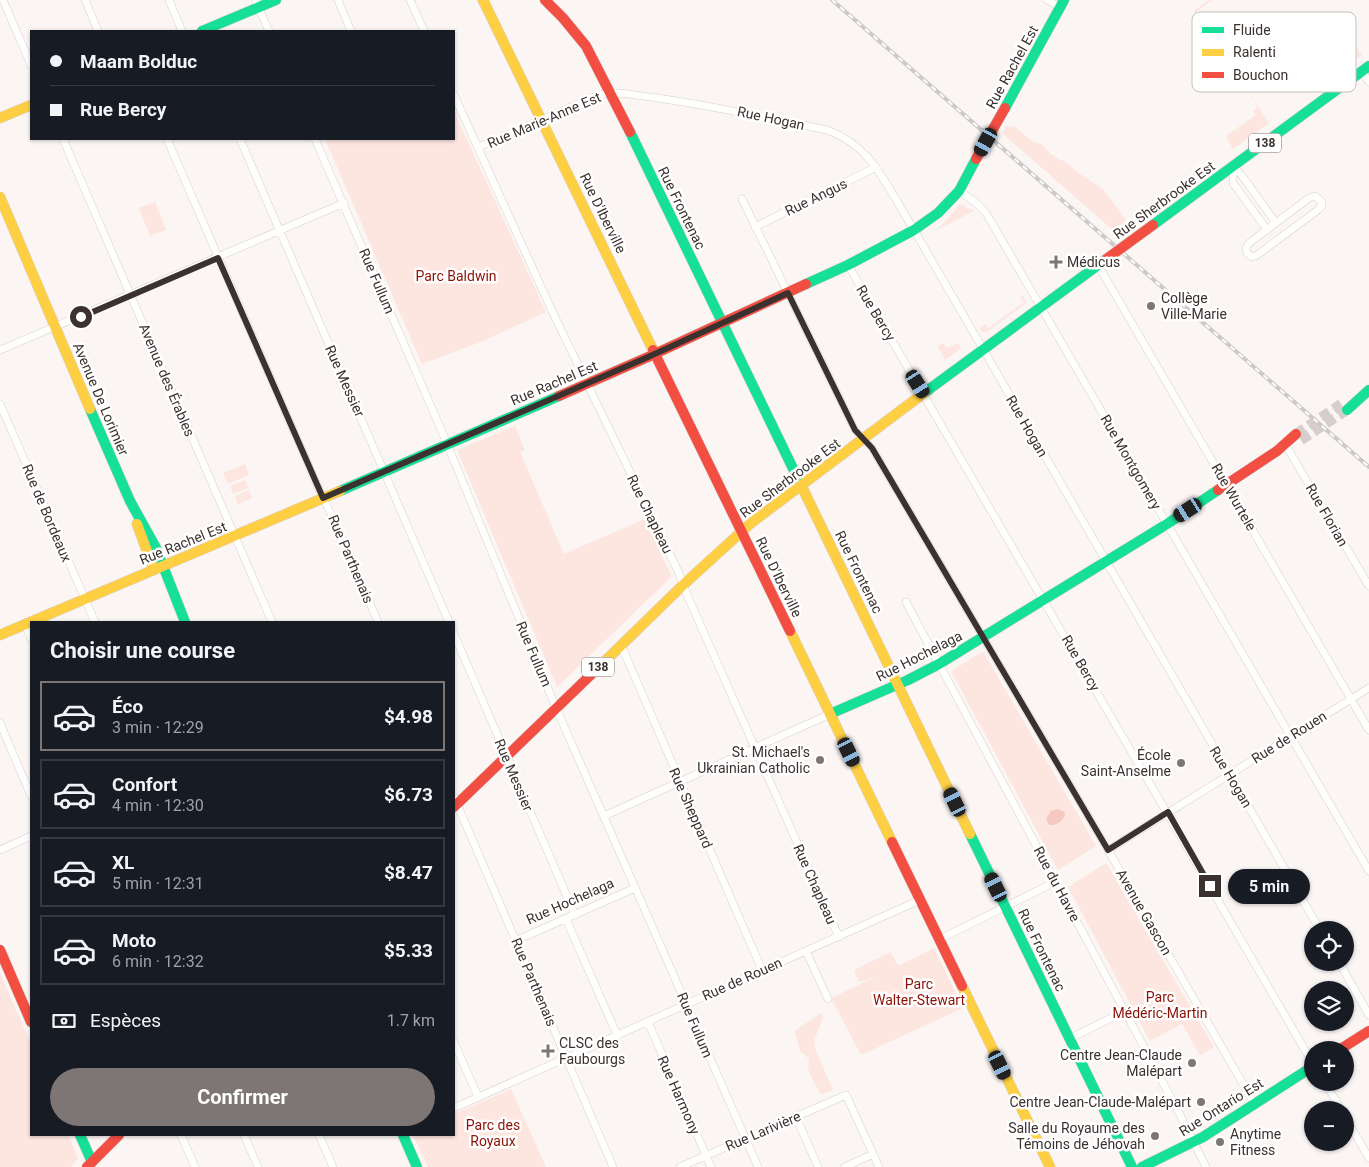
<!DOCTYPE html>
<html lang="fr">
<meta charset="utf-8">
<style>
body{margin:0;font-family:Roboto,sans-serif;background:#242831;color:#f1f3f6;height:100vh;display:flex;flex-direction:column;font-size:19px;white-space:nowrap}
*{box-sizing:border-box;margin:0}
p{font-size:16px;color:#9ea1a6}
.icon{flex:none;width:28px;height:28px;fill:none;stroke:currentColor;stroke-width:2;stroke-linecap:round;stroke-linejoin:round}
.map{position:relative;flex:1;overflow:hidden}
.side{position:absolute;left:30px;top:621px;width:425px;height:515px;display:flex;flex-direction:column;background:#171b24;border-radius:0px;box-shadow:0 1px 4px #0004}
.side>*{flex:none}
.hud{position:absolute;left:30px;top:30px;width:425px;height:110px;border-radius:0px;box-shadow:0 1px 4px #0004;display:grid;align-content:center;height:110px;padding:0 20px;background:#171b24}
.buttons{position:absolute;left:1304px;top:921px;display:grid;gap:10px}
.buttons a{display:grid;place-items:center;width:50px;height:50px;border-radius:50%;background:#171b24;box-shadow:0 1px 4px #0004;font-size:25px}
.end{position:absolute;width:22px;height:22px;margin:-11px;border:6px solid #3b312f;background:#fff;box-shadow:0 0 0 2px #fff}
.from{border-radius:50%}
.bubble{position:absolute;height:35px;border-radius:18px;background:#171b24;box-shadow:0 1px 4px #0004;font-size:16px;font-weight:700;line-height:35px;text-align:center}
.car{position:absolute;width:15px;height:30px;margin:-15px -8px;border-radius:6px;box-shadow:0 0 4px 1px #0007;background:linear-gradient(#222 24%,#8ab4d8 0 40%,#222 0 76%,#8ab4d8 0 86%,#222 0)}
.hud b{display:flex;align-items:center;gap:18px;height:48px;font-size:19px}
.hud b+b{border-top:1px solid #363941}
.hud i{width:12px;height:12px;background:#f1f3f6}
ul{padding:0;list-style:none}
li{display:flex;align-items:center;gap:15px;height:70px;margin:0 10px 8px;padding:0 10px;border:2px solid #363941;border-radius:0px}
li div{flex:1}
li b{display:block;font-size:19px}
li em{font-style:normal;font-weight:700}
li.selected{border-color:#7e7674}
li>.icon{width:45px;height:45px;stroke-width:1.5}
h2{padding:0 20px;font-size:22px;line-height:60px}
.pay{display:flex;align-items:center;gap:12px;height:55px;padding:0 20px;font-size:19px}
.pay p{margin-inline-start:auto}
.button{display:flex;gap:10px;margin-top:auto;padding:10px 20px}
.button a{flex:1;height:58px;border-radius:30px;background:#7e7674;color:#fff;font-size:20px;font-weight:700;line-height:58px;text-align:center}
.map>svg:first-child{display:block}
.green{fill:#fde5e0}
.water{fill:#f5c8c0}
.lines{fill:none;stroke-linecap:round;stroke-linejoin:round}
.secondary-tunnel{stroke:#d5cecd;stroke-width:10;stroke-dasharray:10 5;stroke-linecap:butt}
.street-casing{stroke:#d7d0ce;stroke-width:8}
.fast-casing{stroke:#d7d0ce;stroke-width:11}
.slow-casing{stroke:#d7d0ce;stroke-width:11}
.jam-casing{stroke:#d7d0ce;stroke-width:11}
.street{stroke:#fefefd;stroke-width:7}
.fast{stroke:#16e098;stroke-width:10}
.slow{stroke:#ffcf43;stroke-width:10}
.jam{stroke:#f24e42;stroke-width:10}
.rail-casing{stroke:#cbc9c9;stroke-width:4}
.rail{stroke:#fff;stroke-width:2;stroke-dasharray:5.5;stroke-linecap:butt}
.jam-bridge-casing{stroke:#d7d0ce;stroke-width:11;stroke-linecap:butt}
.jam-bridge{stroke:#f24e42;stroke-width:10}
.route{stroke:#3b312f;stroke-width:6}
.poi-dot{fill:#7e7674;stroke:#fff;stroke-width:2}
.labels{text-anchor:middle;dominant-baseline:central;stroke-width:5;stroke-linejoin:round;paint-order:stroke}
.shield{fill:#fff;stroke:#766f6d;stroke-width:1}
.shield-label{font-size:12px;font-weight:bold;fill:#3b312f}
.street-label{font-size:14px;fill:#3b312f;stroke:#fff}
.poi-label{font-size:14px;fill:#3b312f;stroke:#fff;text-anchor:end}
.park-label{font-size:14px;fill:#8a1105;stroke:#fff}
.key{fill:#fff;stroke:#c4c1c1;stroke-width:1}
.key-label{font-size:14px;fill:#3b312f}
</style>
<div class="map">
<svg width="1369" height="1167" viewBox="0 0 1369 1167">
<rect width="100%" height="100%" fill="#fbf5f4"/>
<path class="green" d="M1209,0H1212L1196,12L1269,123L1233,149L1226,136L1256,115L1253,111L1258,107L1194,11Z
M1343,28L1362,55L1332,77L1314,48C1319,44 1319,39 1323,34C1328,29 1337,31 1343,28Z
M454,111L546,312L481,342L422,364L325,139H454Z
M1006,126L1015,127L1032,141L1041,144L1051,154L1060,160L1064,161L1080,174L1104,190L1125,219L1126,226L1118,232L1113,230L1002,133Z
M155,202L166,230L150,236L139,208Z
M960,204L974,211L934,231L947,220Z
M1023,295L1026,303L987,332H982L980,328L985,324L989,328L1024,302L1020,297Z
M943,343L946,347L948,348L958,343L961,348L945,360L937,346Z
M515,426L525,450L520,452L564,554L645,519L671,575L670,578L557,687L458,452L459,449Z
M245,464L249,475L228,484L223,473Z
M245,480L248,488L233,494L230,486Z
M249,490L252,498L238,504L235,496Z
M982,652L984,653L1096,846L1058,870L952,673L953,670Z
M1106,863L1214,1047L1200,1055L1182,1024L1150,1041L1068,887Z
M934,948L963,1008L861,1055L831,998L875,977L859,982L854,970L891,952L898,966Z
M0,973L31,1044V1135H68L78,1158L71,1167H0Z
M821,1013L823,1017L814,1041L815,1049L833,1090L821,1095L808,1070L809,1059L800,1051L795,1031Z
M511,1089L546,1167H428L413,1135H454V1114Z"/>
<path class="water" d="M1058,809L1065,812C1065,820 1057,826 1049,825L1046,819L1051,811Z"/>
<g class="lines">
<path class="secondary-tunnel" d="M1296,434L1341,404
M1301,440L1347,410"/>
<defs>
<path id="street" d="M3,0L31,65
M85,0L98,31
M169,0L182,31
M255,0L269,31
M338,0L351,31
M410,0L424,31
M1047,0L1060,7
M1362,71L1369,82
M454,95L552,311L678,571L688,597L839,937
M63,139L272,622
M167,139L318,487L341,535L378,622
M240,139C310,300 380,461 449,622
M315,139L443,434L556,708L758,1167
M478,147L599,95C618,90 638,96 657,98C714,106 770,118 827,130C870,145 884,181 907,218L1320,930
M1233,166V183L1267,230
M1233,166L1243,177L1276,223
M959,191L974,201L986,213L1369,871
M1315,196L1322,202V205L1318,210L1257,255L1252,257L1247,253L1246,248L1248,244L1309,198Z
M742,199L855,430L872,448L1104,843L1254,1103
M755,227L876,167
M848,265L1312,1062
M1098,265L1369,730
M0,350L344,203
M0,404L95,622
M1285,444L1369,586
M906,602L1177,1109L1206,1167
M25,624L31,639
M454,634L575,915
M621,645L762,970
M0,723L31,796
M454,797L613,1167
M604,816L830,714
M0,850L31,836
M1108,850L1369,688
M566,919L617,1035
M940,939L1055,882
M517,940L635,888
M806,951L828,999
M1339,962L1369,1015
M648,1022L711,1167
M1069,1039L1125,1011
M454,1042L478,1097
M1325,1082L1341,1110
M454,1108L920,900
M796,1117L818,1167
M1345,1117L1369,1158
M181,1135L195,1167
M244,1135L258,1167
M319,1135L333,1167
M680,1167L846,1095L879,1167
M845,1167L873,1154"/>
<path id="fast" d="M202,31L276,0
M1005,108L1064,0
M630,132L801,485
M1153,225L1369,66
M806,284L848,265L914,230L938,213L959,191L976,159
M924,393L1105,260
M90,409L130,501L156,548L185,622
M1347,410L1369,390
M340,491L559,396
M830,714L908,680L939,664L1167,524L1218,490
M970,834L1132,1167
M80,1135L92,1162
M403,1135L417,1167
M1142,1167L1203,1137L1312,1067"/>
<path id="slow" d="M483,0L653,350
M0,118L31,105
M0,197L90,409
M801,485L970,834
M137,524L154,570
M790,631L892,842
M0,635L340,491
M601,665L683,585L751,523L924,393
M962,986L1050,1167"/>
<path id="jam" d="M545,0L563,18L586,46L630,132
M653,350L790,631
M559,396L648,357L806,284
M1218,490L1277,451L1296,434
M454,807L601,665
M892,842L962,986
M0,950L31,1022
M1339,1050L1369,1031
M87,1167L119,1135"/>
</defs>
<use href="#street" class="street-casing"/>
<use href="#fast" class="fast-casing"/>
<use href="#slow" class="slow-casing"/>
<use href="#jam" class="jam-casing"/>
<use href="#street" class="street"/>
<use href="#fast" class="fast"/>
<use href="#slow" class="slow"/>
<use href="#jam" class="jam"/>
<defs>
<path id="rail" d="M832,0L1369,467"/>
</defs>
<use href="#rail" class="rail-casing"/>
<use href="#rail" class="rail"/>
<defs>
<path id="jam-bridge" d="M976,159L1005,108
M1105,260L1153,225"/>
</defs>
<use href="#jam-bridge" class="jam-bridge-casing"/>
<use href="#jam-bridge" class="jam-bridge"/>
</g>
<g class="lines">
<path class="route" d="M81,317L218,258L323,498L648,357L788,293L855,430L872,448L1108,850L1168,812L1210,886"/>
</g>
<g class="poi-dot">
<path d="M1053.5 254.5h5v5h5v5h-5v5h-5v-5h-5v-5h5z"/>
<circle cx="1151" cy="306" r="5"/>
<circle cx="820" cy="760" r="5"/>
<circle cx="1181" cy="763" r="5"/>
<path d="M545.5 1043.5h5v5h5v5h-5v5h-5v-5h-5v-5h5z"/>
<circle cx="1192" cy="1063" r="5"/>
<circle cx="1201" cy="1102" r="5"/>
<circle cx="1155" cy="1136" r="5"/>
<circle cx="1220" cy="1142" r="5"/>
</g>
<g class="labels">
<g class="shield">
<rect x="1249" y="133.5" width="32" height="19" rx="4"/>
<rect x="582" y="657.5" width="32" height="19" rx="4"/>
</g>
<g class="shield-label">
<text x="1265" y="143">138</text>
<text x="598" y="667">138</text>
</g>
<g class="street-label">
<text transform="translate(1012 67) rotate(-61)">Rue Rachel Est</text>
<text transform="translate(771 118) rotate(12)">Rue Hogan</text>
<text transform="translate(544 120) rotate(-23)">Rue Marie-Anne Est</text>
<text transform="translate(816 197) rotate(-26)">Rue Angus</text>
<text transform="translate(1164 200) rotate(-36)">Rue Sherbrooke Est</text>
<text transform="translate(682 208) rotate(64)">Rue Frontenac</text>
<text transform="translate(603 213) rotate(64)">Rue D'Iberville</text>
<text transform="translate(377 281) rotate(67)">Rue Fullum</text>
<text transform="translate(876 313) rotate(59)">Rue Bercy</text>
<text transform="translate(167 380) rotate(67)">Avenue des Érables</text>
<text transform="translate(345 381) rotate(66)">Rue Messier</text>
<text transform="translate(554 383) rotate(-23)">Rue Rachel Est</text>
<text transform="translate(101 399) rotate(67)">Avenue De Lorimier</text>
<text transform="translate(1027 426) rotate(60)">Rue Hogan</text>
<text transform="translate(1131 462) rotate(60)">Rue Montgomery</text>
<text transform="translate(790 478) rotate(-37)">Rue Sherbrooke Est</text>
<text transform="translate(1234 497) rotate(60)">Rue Wurtele</text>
<text transform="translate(47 513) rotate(67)">Rue de Bordeaux</text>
<text transform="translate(650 514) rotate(64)">Rue Chapleau</text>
<text transform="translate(1327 515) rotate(60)">Rue Florian</text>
<text transform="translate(183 543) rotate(-22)">Rue Rachel Est</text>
<text transform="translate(351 559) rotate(67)">Rue Parthenais</text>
<text transform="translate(859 572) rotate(64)">Rue Frontenac</text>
<text transform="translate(779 577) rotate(64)">Rue D'Iberville</text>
<text transform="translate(534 654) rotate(67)">Rue Fullum</text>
<text transform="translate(919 656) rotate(-27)">Rue Hochelaga</text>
<text transform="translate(1081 663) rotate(60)">Rue Bercy</text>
<text transform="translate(1289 737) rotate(-32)">Rue de Rouen</text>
<text transform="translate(514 775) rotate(67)">Rue Messier</text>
<text transform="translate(1231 777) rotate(59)">Rue Hogan</text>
<text transform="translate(691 808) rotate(66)">Rue Sheppard</text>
<text transform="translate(815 884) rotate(66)">Rue Chapleau</text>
<text transform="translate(1057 884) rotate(62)">Rue du Havre</text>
<text transform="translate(570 901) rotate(-24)">Rue Hochelaga</text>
<text transform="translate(1144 912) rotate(60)">Avenue Gascon</text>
<text transform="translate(1042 950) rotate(64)">Rue Frontenac</text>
<text transform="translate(742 979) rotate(-24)">Rue de Rouen</text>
<text transform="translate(534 982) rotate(67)">Rue Parthenais</text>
<text transform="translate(695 1025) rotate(67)">Rue Fullum</text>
<text transform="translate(679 1095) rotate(66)">Rue Harmony</text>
<text transform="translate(1221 1107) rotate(-32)">Rue Ontario Est</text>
<text transform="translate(763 1131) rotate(-23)">Rue Larivière</text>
</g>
<g class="poi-label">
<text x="1067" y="262" text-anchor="start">Médicus</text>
<text x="1161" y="298" text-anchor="start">Collège<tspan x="1161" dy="16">Ville-Marie</tspan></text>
<text x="810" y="752">St. Michael's<tspan x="810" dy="16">Ukrainian Catholic</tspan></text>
<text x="1171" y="755">École<tspan x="1171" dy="16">Saint-Anselme</tspan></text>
<text x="559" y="1043" text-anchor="start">CLSC des<tspan x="559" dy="16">Faubourgs</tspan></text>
<text x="1182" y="1055">Centre Jean-Claude<tspan x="1182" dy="16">Malépart</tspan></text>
<text x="1191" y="1102">Centre Jean-Claude-Malépart</text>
<text x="1145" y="1128">Salle du Royaume des<tspan x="1145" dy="16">Témoins de Jéhovah</tspan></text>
<text x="1230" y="1134" text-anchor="start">Anytime<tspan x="1230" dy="16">Fitness</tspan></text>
</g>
<g class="park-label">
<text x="456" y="276">Parc Baldwin</text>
<text x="919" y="984">Parc<tspan x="919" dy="16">Walter-Stewart</tspan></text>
<text x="1160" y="997">Parc<tspan x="1160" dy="16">Médéric-Martin</tspan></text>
<text x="493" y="1125">Parc des<tspan x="493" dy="16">Royaux</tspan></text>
</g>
</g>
<rect x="1192" y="12" width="164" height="80" rx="8" class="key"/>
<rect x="1202" y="27" width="22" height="6" fill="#16e098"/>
<rect x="1202" y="49" width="22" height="7" fill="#ffcf43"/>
<rect x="1202" y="72" width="22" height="6" fill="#f24e42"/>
<g class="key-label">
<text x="1233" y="35">Fluide</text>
<text x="1233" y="57">Ralenti</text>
<text x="1233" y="80">Bouchon</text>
</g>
</svg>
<div class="buttons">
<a><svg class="icon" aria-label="locate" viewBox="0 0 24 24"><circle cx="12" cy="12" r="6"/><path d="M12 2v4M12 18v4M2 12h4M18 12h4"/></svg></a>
<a><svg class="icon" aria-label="layers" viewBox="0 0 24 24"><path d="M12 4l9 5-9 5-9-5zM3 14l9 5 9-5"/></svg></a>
<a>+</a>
<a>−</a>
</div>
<i class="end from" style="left:81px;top:317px"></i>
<i class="end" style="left:1210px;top:886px"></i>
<div class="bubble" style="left:1228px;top:869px;width:82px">5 min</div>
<i class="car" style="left:986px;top:142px;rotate:209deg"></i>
<i class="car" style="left:918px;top:384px;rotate:148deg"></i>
<i class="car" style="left:1188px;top:510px;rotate:237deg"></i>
<i class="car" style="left:849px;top:752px;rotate:154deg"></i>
<i class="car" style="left:955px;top:802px;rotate:334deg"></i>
<i class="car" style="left:996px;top:887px;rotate:334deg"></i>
<i class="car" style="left:1000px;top:1065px;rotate:154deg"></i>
<div class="hud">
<b><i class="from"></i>Maam Bolduc</b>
<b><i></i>Rue Bercy</b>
</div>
<section class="side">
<h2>Choisir une course</h2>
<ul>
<li class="selected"><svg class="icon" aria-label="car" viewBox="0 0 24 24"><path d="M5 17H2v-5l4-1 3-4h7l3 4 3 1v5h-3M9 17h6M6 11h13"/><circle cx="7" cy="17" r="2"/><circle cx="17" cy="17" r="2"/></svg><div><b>Éco</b><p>3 min · 12:29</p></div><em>$4.98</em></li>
<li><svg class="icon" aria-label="car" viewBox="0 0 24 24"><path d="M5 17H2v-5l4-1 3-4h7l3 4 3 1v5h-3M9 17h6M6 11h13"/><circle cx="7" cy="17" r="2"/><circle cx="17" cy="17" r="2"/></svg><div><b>Confort</b><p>4 min · 12:30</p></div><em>$6.73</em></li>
<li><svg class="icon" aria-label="car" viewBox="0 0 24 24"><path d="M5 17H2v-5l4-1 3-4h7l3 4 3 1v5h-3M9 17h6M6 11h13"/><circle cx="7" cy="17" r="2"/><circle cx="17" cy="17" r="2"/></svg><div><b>XL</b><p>5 min · 12:31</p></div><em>$8.47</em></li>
<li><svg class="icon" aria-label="car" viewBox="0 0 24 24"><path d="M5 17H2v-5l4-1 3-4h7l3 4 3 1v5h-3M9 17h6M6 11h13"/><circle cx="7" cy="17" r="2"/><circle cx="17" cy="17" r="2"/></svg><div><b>Moto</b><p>6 min · 12:32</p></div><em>$5.33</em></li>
</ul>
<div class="pay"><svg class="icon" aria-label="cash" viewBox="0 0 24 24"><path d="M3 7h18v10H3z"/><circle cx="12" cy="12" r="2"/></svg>Espèces<p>1.7 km</p></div>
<div class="button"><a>Confirmer</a></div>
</section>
</div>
